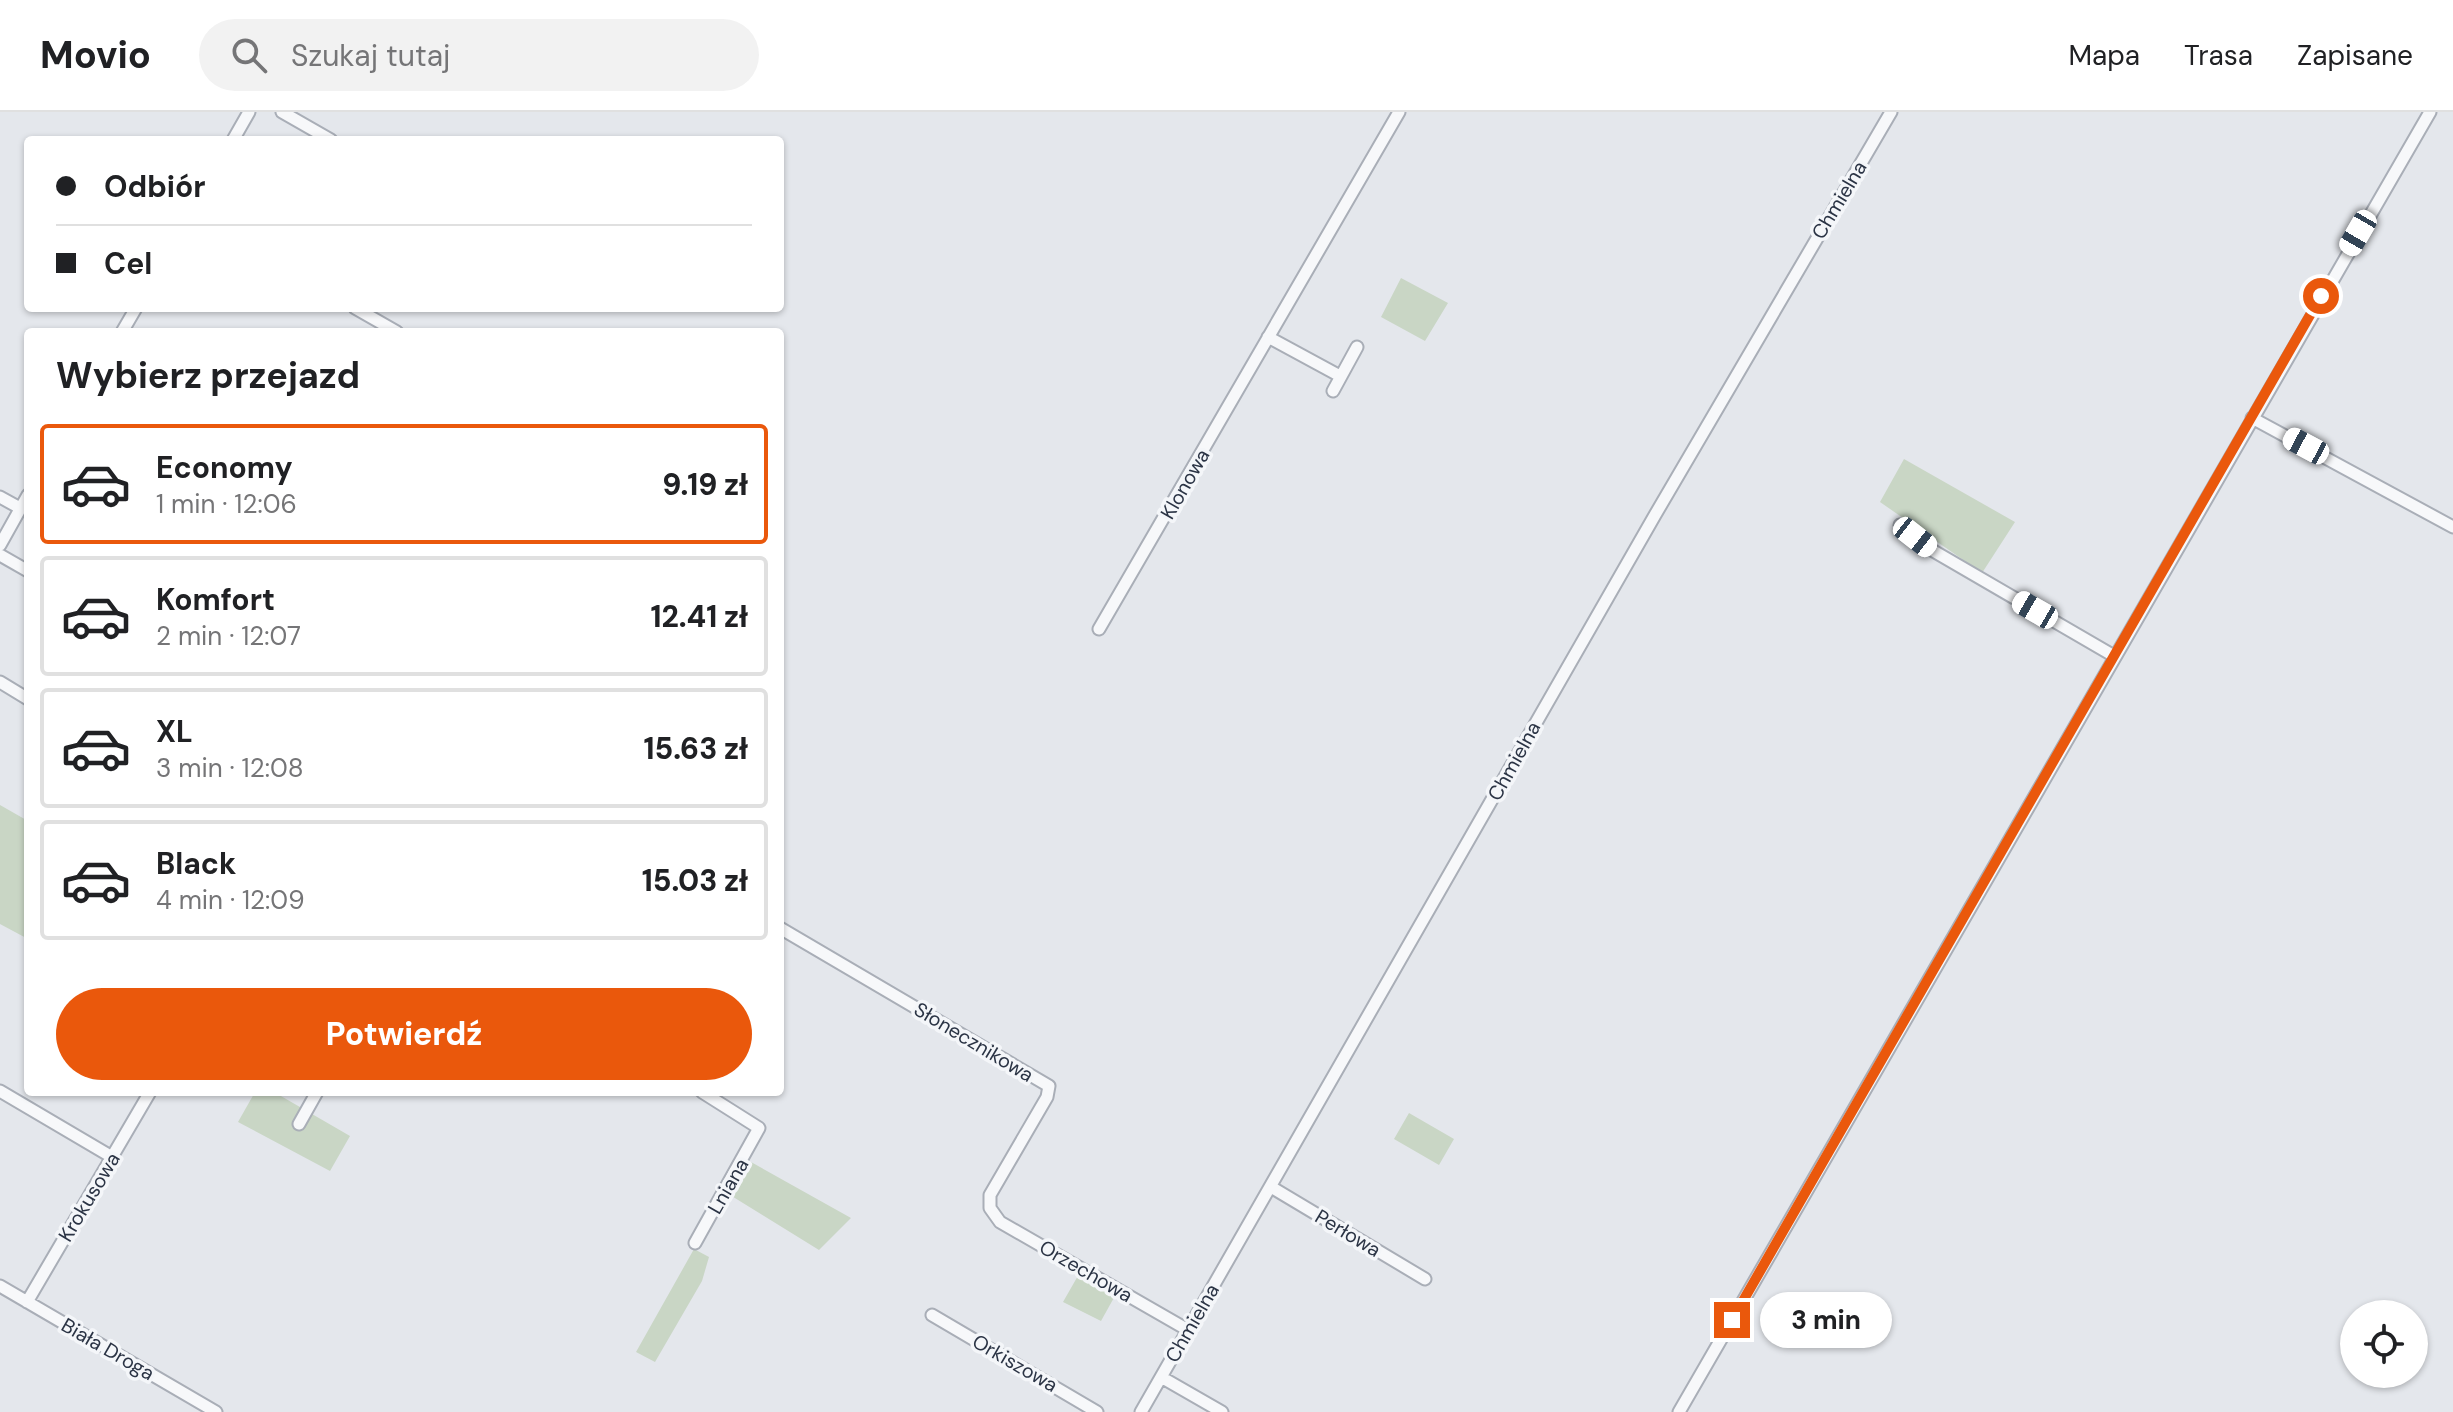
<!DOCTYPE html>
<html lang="pl">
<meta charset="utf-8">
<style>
body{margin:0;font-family:"DM Sans",sans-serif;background:#f2f2f2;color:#202124;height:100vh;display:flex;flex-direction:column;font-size:30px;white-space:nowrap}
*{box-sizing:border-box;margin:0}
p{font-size:26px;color:#757577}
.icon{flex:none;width:44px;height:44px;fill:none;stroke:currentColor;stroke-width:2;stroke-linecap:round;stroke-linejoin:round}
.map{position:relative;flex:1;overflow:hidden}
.side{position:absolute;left:24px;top:216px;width:760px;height:768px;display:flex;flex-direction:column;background:#fff;border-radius:8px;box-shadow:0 2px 6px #0004}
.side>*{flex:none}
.guide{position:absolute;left:24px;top:24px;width:760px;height:176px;border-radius:8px;box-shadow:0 2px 6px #0004;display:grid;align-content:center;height:176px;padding:0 32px;background:#fff}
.tools{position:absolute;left:2340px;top:1188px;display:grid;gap:16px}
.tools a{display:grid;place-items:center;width:88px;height:88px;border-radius:50%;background:#fff;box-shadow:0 2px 6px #0004;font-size:40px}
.end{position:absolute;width:36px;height:36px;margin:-18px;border:10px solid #ea580c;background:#fff;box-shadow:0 0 0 4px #fff}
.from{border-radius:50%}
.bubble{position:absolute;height:56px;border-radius:28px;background:#fff;box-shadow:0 2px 6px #0004;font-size:26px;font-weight:800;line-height:56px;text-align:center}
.car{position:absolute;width:24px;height:48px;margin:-24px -12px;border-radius:10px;box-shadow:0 0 6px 2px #0007;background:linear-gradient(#fff 24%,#345 0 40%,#fff 0 76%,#345 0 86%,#fff 0)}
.guide b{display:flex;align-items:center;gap:28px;height:76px;font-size:30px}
.guide b+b{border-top:2px solid #e0e0e0}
.guide i{width:20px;height:20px;background:#202124}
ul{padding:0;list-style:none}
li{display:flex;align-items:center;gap:24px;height:120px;margin:0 16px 12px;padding:0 16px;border:4px solid #e0e0e0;border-radius:8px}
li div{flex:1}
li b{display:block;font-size:30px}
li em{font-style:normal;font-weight:800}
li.on{border-color:#ea580c}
li>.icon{width:72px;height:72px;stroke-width:1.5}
h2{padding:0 32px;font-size:36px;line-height:96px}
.cta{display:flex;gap:16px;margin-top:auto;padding:16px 32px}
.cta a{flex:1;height:92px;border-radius:48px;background:#ea580c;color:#fff;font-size:32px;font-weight:800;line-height:92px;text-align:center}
header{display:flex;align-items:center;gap:48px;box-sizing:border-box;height:112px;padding:0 40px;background:#fff;border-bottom:2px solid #e0e0e0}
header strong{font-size:38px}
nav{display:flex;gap:44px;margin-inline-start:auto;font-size:28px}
.search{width:560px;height:72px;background:#f2f2f2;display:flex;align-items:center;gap:20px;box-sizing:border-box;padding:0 28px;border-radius:44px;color:#757577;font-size:30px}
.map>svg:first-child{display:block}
.green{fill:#c9d6c5}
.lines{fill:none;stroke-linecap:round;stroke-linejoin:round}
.minor-casing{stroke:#a9aeb7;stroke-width:15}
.minor{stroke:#f7f8fa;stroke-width:11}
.route{stroke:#ea580c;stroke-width:10}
.labels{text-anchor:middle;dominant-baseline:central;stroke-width:7;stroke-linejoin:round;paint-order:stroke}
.street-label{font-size:20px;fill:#2b3445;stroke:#f4f6f9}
</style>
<header>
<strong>Movio</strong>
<div class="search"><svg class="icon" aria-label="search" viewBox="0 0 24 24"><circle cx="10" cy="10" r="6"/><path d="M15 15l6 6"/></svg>Szukaj tutaj</div>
<nav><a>Mapa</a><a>Trasa</a><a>Zapisane</a></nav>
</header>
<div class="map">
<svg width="2453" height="1300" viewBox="0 0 2453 1300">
<rect width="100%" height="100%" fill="#e4e7ec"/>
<path class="green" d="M1401,166L1448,191L1425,229L1381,205Z
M1904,347L2015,410L1982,461L1880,390Z
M0,693L28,709V827L0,812Z
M255,980H274L350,1024L330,1059L238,1010Z
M1409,1001L1454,1027L1439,1053L1394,1027Z
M751,1050L851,1106L819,1138L730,1083Z
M694,1137L709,1145L702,1169L655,1250L636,1240Z
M1079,1162L1116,1182L1101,1209L1063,1190Z"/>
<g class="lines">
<defs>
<path id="minor" d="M282,0L331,28
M233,28L249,0
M355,196L397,220
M122,220L136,196
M1268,225L1340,264
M1333,279L1357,235
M2252,306L2453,415
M0,385L20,396
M1900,413L1930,437L2114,544
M0,433L28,383
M0,443L28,459
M1099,517L1399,0
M0,570L28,587
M780,816L1049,974L1047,985L990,1083V1096L1000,1110L1188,1218
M0,979L112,1045
M299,1012L317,980
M1271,1075L1425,1167
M695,1131L759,1016L702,980
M0,1174L216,1300
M27,1190L150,980
M932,1203L1097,1300
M1161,1265L1222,1300
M1141,1300L1655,403L1891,0
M1679,1300L2430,0"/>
</defs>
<use href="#minor" class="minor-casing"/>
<use href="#minor" class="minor"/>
</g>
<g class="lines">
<path class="route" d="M1732,1208L2321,184"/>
</g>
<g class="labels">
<g class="street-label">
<text transform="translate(1839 88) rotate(-59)">Chmielna</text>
<text transform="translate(1185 372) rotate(-60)">Klonowa</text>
<text transform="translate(1514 649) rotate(-61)">Chmielna</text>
<text transform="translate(974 930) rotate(31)">Słonecznikowa</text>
<text transform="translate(728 1074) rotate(-60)">Lniana</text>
<text transform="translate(89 1085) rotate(-59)">Krokusowa</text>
<text transform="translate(1348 1121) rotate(31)">Perłowa</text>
<text transform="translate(1086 1159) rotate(30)">Orzechowa</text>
<text transform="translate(1192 1211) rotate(-60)">Chmielna</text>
<text transform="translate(108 1237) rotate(30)">Biała Droga</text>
<text transform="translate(1015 1251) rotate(30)">Orkiszowa</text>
</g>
</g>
</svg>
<div class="tools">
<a><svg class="icon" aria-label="locate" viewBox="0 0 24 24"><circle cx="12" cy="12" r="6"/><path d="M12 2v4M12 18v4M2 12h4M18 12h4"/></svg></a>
</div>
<i class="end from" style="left:2321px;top:184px"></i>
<i class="end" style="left:1732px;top:1208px"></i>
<div class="bubble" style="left:1760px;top:1180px;width:132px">3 min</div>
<i class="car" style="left:2358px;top:121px;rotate:210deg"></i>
<i class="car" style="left:2306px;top:334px;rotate:298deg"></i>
<i class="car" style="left:1915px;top:425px;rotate:128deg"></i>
<i class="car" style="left:2035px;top:498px;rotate:300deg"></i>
<div class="guide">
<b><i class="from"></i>Odbiór</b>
<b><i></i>Cel</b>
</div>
<section class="side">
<h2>Wybierz przejazd</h2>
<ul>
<li class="on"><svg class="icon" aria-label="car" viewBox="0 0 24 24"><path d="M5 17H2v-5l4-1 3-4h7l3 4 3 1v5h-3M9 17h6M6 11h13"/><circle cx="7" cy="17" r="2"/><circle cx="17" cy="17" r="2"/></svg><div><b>Economy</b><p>1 min · 12:06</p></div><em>9.19 zł</em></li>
<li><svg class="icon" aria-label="car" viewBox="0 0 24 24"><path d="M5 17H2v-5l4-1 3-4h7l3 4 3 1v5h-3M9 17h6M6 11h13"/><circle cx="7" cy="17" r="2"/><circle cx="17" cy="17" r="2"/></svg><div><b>Komfort</b><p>2 min · 12:07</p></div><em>12.41 zł</em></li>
<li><svg class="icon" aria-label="car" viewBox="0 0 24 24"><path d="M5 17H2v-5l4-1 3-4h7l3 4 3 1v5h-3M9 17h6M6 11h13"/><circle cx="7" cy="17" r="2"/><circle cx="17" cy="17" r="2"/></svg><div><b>XL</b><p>3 min · 12:08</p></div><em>15.63 zł</em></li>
<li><svg class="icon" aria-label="car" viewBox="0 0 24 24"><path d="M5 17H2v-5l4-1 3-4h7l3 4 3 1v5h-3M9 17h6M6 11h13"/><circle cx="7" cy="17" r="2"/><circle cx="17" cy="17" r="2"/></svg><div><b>Black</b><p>4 min · 12:09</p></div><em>15.03 zł</em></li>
</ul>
<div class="cta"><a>Potwierdź</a></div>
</section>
</div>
